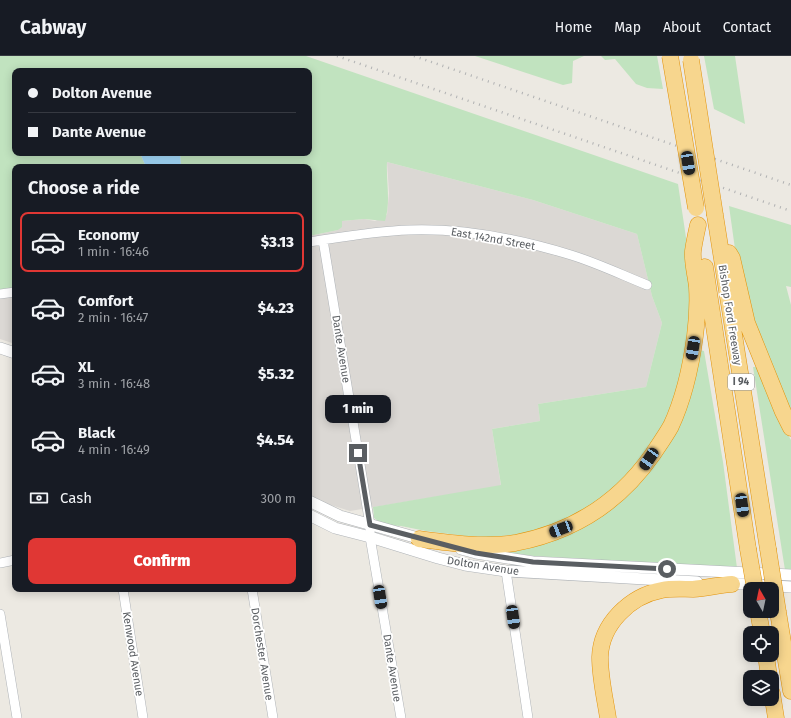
<!DOCTYPE html>
<meta charset="utf-8">
<style>
body{margin:0;font-family:"Fira Sans",sans-serif;background:#20242c;color:#f1f3f6;height:100vh;display:flex;flex-direction:column;font-size:15px;white-space:nowrap}
*{box-sizing:border-box;margin:0}
p{font-size:13px;color:#9ea1a6}
.icon{flex:none;width:22px;height:22px;fill:none;stroke:currentColor;stroke-width:2;stroke-linecap:round;stroke-linejoin:round}
.map{position:relative;flex:1;overflow:hidden}
.drawer{position:absolute;left:12px;top:108px;width:300px;height:428px;display:flex;flex-direction:column;background:#171b24;border-radius:8px;box-shadow:0 2px 10px #0003}
.drawer>*{flex:none}
.hud{position:absolute;left:12px;top:12px;width:300px;height:88px;border-radius:8px;box-shadow:0 2px 10px #0003;display:grid;align-content:center;height:88px;padding:0 16px;background:#171b24}
.needle{width:26px;rotate:351deg}
.controls{position:absolute;left:743px;top:526px;display:grid;gap:8px}
.controls a{display:grid;place-items:center;width:36px;height:36px;border-radius:8px;background:#171b24;box-shadow:0 2px 10px #0003;font-size:20px}
.end{position:absolute;width:18px;height:18px;margin:-9px;border:5px solid #5a5e62;background:#fff;box-shadow:0 0 0 2px #fff}
.from{border-radius:50%}
.bubble{position:absolute;height:28px;border-radius:8px;background:#171b24;box-shadow:0 2px 10px #0003;font-size:13px;font-weight:800;line-height:28px;text-align:center}
.car{position:absolute;width:12px;height:24px;margin:-12px -6px;border-radius:5px;box-shadow:0 0 3px 1px #0007;background:linear-gradient(#222 24%,#8ab4d8 0 40%,#222 0 76%,#8ab4d8 0 86%,#222 0)}
.hud b{display:flex;align-items:center;gap:14px;height:38px;font-size:15px}
.hud b+b{border-top:1px solid #363941}
.hud i{width:10px;height:10px;background:#f1f3f6}
ul{padding:0;list-style:none}
li{display:flex;align-items:center;gap:12px;height:60px;margin:0 8px 6px;padding:0 8px;border:2px solid transparent;border-radius:8px}
li div{flex:1}
li b{display:block;font-size:15px}
li em{font-style:normal;font-weight:800}
li.selected{border-color:#e03734}
li>.icon{width:36px;height:36px;stroke-width:1.5}
h2{padding:0 16px;font-size:18px;line-height:48px}
.pay{display:flex;align-items:center;gap:10px;height:44px;padding:0 16px;font-size:15px}
.pay p{margin-inline-start:auto}
.button{display:flex;gap:8px;margin-top:auto;padding:8px 16px}
.button a{flex:1;height:46px;border-radius:8px;background:#e03734;color:#fff;font-size:16px;font-weight:800;line-height:46px;text-align:center}
header{display:flex;align-items:center;gap:24px;box-sizing:border-box;height:56px;padding:0 20px;background:#171b24;border-bottom:1px solid #363941}
header strong{font-size:19px}
nav{display:flex;gap:22px;margin-inline-start:auto;font-size:14px}
.map>svg:first-child{display:block}
.industrial{fill:#dbd8d4}
.green{fill:#c1e3bf}
.water{fill:#a3d9fa}
.lines{fill:none;stroke-linecap:round;stroke-linejoin:round}
.minor-casing{stroke:#afb3b7;stroke-width:10}
.tertiary-casing{stroke:#afb3b7;stroke-width:12}
.motorway-casing{stroke:#e2930b;stroke-width:17}
.minor{stroke:#fff;stroke-width:9}
.tertiary{stroke:#fff;stroke-width:11}
.motorway{stroke:#f7d68e;stroke-width:16}
.rail{stroke:#b0b1b2;stroke-width:2.5;stroke-dasharray:1 5;stroke-linecap:butt}
.motorway-bridge-casing{stroke:#e2930b;stroke-width:17;stroke-linecap:butt}
.motorway-bridge{stroke:#f7d68e;stroke-width:16}
.route{stroke:#5a5e62;stroke-width:5}
.labels{text-anchor:middle;dominant-baseline:central;stroke-width:3.5;stroke-linejoin:round;paint-order:stroke}
.shield{fill:#fff;stroke:#8c8e91;stroke-width:1}
.shield-label{font-size:10px;font-weight:bold;fill:#5a5e62}
.street-label{font-size:11px;fill:#5a5e62;stroke:#fff}
</style>
<header>
<strong>Cabway</strong>
<nav><a>Home</a><a>Map</a><a>About</a><a>Contact</a></nav>
</header>
<div class="map">
<svg width="791" height="662" viewBox="0 0 791 662">
<rect width="100%" height="100%" fill="#ece9e2"/>
<path class="industrial" d="M387,106L533,144L637,178L652,240L662,267L646,331L538,348L540,365L492,373L501,430L350,455L318,445L309,440V180L338,174L342,165L364,163L375,165L387,159L389,137Z
M15,240V288L0,283V242Z"/>
<path class="green" d="M0,0H306L678,128L688,195L690,263L686,298L674,342L658,381L638,413L580,458L549,471L523,478L492,481L465,480L426,475L401,470L383,469L374,462L373,451L501,429L492,373L540,365L538,348L646,331L662,267L652,240L637,178L533,144L387,106C386,126 391,145 385,165L364,163L342,165V171L338,174L309,180V111H181L180,97H309V15H15V97H140L146,111H15V232L0,235Z
M475,0H584L573,5L572,27L563,29Z
M601,0H657L663,33L647,32L636,28L615,3L605,4Z
M704,0H735L745,68L714,53Z
M729,150L791,169V231L786,230L791,249V360L761,289L736,200Z
M699,294L704,295L723,406L737,512L534,500L493,495L548,484L649,415Z
M753,311H757L781,366L791,384V515L785,514Z"/>
<path class="water" d="M140,97H180L181,111H146Z"/>
<g class="lines">
<defs>
<path id="minor" d="M323,184L370,469V481L401,662
M309,186C342,181 375,175 409,174C463,172 519,183 571,199C597,207 622,219 647,229
M0,238L15,236
M0,507L15,504
M506,515L528,662
M123,533L143,662
M252,533L273,662
M0,558L17,662"/>
<path id="tertiary" d="M0,292L15,297
M309,445L340,460L425,484
M309,459L335,472L370,481L438,502L465,509L506,515L697,526
M461,493L476,497L533,506L791,519
M726,527L791,531"/>
<path id="motorway" d="M715,159L768,493
M729,197L732,202L747,267L783,356L791,372
M705,211L748,493
M419,483C449,487 484,492 515,487C573,476 619,447 653,398C659,389 666,379 671,370C684,342 691,310 695,280C697,264 698,247 697,231C696,220 692,207 693,195C694,187 696,178 698,169
M758,555L762,577
M778,556L791,635
M766,599L769,621
M772,637L776,662
M608,662C605,642 600,622 600,601C601,568 630,540 662,534C672,532 683,533 693,533C706,532 719,529 732,528"/>
</defs>
<use href="#minor" class="minor-casing"/>
<use href="#tertiary" class="tertiary-casing"/>
<use href="#motorway" class="motorway-casing"/>
<use href="#minor" class="minor"/>
<use href="#tertiary" class="tertiary"/>
<use href="#motorway" class="motorway"/>
<path class="rail" d="M337,0L791,155
M414,0L791,129"/>
<defs>
<path id="motorway-bridge" d="M670,0L696,152
M691,4L715,159
M748,493L755,533
M768,493L778,556"/>
</defs>
<use href="#motorway-bridge" class="motorway-bridge-casing"/>
<use href="#motorway-bridge" class="motorway-bridge"/>
</g>
<g class="lines">
<path class="route" d="M358,397L370,469L476,497L533,506L667,513"/>
</g>
<g class="labels">
<rect class="shield" x="728" y="318" width="26" height="16" rx="3"/>
<g class="shield-label">
<text x="741" y="326">I 94</text>
</g>
<g class="street-label">
<text transform="translate(493 183) rotate(10)">East 142nd Street</text>
<text transform="translate(730 259) rotate(81)">Bishop Ford Freeway</text>
<text transform="translate(341 293) rotate(81)">Dante Avenue</text>
<text transform="translate(483 510) rotate(9)">Dolton Avenue</text>
<text transform="translate(133 598) rotate(81)">Kenwood Avenue</text>
<text transform="translate(262 598) rotate(81)">Dorchester Avenue</text>
<text transform="translate(392 612) rotate(81)">Dante Avenue</text>
</g>
</g>
</svg>
<div class="controls">
<a><svg class="needle" viewBox="-14 -14 28 28"><path d="M0-13l5 13h-10z" fill="#e53935"/><path d="M0 13l5-13h-10z" fill="#9ea1a6"/></svg></a>
<a><svg class="icon" aria-label="locate" viewBox="0 0 24 24"><circle cx="12" cy="12" r="6"/><path d="M12 2v4M12 18v4M2 12h4M18 12h4"/></svg></a>
<a><svg class="icon" aria-label="layers" viewBox="0 0 24 24"><path d="M12 4l9 5-9 5-9-5zM3 14l9 5 9-5"/></svg></a>
</div>
<i class="end from" style="left:667px;top:513px"></i>
<i class="end" style="left:358px;top:397px"></i>
<div class="bubble" style="left:325px;top:339px;width:66px">1 min</div>
<i class="car" style="left:688px;top:107px;rotate:171deg"></i>
<i class="car" style="left:693px;top:292px;rotate:189deg"></i>
<i class="car" style="left:649px;top:403px;rotate:214deg"></i>
<i class="car" style="left:742px;top:449px;rotate:172deg"></i>
<i class="car" style="left:561px;top:473px;rotate:249deg"></i>
<i class="car" style="left:380px;top:541px;rotate:171deg"></i>
<i class="car" style="left:513px;top:561px;rotate:172deg"></i>
<div class="hud">
<b><i class="from"></i>Dolton Avenue</b>
<b><i></i>Dante Avenue</b>
</div>
<section class="drawer">
<h2>Choose a ride</h2>
<ul>
<li class="selected"><svg class="icon" aria-label="car" viewBox="0 0 24 24"><path d="M5 17H2v-5l4-1 3-4h7l3 4 3 1v5h-3M9 17h6M6 11h13"/><circle cx="7" cy="17" r="2"/><circle cx="17" cy="17" r="2"/></svg><div><b>Economy</b><p>1 min · 16:46</p></div><em>$3.13</em></li>
<li><svg class="icon" aria-label="car" viewBox="0 0 24 24"><path d="M5 17H2v-5l4-1 3-4h7l3 4 3 1v5h-3M9 17h6M6 11h13"/><circle cx="7" cy="17" r="2"/><circle cx="17" cy="17" r="2"/></svg><div><b>Comfort</b><p>2 min · 16:47</p></div><em>$4.23</em></li>
<li><svg class="icon" aria-label="car" viewBox="0 0 24 24"><path d="M5 17H2v-5l4-1 3-4h7l3 4 3 1v5h-3M9 17h6M6 11h13"/><circle cx="7" cy="17" r="2"/><circle cx="17" cy="17" r="2"/></svg><div><b>XL</b><p>3 min · 16:48</p></div><em>$5.32</em></li>
<li><svg class="icon" aria-label="car" viewBox="0 0 24 24"><path d="M5 17H2v-5l4-1 3-4h7l3 4 3 1v5h-3M9 17h6M6 11h13"/><circle cx="7" cy="17" r="2"/><circle cx="17" cy="17" r="2"/></svg><div><b>Black</b><p>4 min · 16:49</p></div><em>$4.54</em></li>
</ul>
<div class="pay"><svg class="icon" aria-label="cash" viewBox="0 0 24 24"><path d="M3 7h18v10H3z"/><circle cx="12" cy="12" r="2"/></svg>Cash<p>300 m</p></div>
<div class="button"><a>Confirm</a></div>
</section>
</div>
